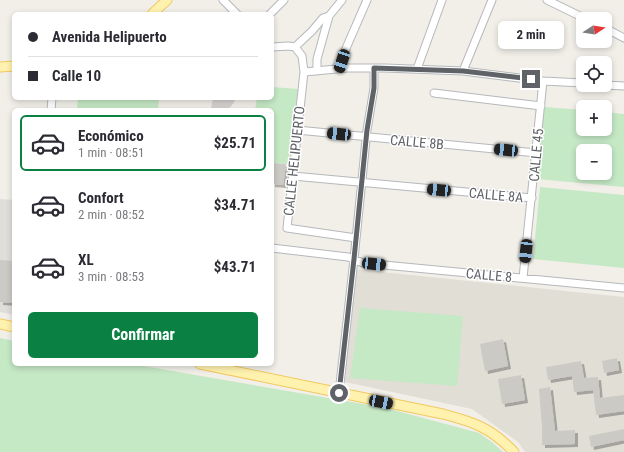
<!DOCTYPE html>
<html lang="es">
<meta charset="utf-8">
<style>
body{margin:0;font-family:"Roboto Condensed",sans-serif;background:#f7f7f7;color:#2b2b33;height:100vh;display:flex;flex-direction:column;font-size:15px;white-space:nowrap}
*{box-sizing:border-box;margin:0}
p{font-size:13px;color:#7c7c81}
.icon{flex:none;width:22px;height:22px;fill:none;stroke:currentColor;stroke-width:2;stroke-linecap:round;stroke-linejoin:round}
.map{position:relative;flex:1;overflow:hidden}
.panel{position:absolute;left:12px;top:108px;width:262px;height:258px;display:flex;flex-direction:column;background:#fff;border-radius:6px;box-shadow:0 2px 6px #0003}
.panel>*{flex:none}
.guide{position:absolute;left:12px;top:12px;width:262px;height:88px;border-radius:6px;box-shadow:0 2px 6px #0003;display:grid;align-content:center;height:88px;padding:0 16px;background:#fff}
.needle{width:26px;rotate:78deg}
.tools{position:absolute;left:576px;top:12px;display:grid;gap:8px}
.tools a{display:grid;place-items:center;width:36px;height:36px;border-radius:6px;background:#fff;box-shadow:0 2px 6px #0003;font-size:20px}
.end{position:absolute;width:18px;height:18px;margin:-9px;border:5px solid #5f6368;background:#fff;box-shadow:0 0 0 2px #fff}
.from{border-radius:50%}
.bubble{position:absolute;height:28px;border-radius:6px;background:#fff;box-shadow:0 2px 6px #0003;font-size:13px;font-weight:700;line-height:28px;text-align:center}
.car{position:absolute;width:12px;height:24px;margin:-12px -6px;border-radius:5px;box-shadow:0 0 3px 1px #0007;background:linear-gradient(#222 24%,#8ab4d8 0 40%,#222 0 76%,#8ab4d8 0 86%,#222 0)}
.guide b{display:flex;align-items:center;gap:14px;height:38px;font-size:15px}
.guide b+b{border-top:1px solid #e1e1e2}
.guide i{width:10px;height:10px;background:#2b2b33}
ul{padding:7px 0 0;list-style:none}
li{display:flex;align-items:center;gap:12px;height:56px;margin:0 8px 6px;padding:0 8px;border:2px solid transparent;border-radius:6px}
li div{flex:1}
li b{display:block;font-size:15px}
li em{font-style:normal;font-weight:700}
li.active{border-color:#0b8043}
li>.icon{width:36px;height:36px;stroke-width:1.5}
.button{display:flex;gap:8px;margin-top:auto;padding:8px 16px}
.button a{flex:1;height:46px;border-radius:6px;background:#0b8043;color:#fff;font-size:16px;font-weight:700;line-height:46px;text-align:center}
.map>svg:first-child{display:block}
.industrial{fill:#e0deda}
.education{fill:#e1ded6}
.green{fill:#c5e8c5;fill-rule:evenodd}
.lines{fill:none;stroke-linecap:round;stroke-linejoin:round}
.taxiway{stroke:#d4d3d0;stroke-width:18}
.building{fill:#cccac5;filter:url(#shadow)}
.minor-casing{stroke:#b5b8bc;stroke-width:9}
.major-casing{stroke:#f2c960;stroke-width:11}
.minor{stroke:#fff;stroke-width:7}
.major{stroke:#fff2af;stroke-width:9}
.route{stroke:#5f6368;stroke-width:5}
.labels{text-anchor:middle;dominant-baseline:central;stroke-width:3;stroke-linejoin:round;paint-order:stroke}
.street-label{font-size:14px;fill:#5f6368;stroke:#fff}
</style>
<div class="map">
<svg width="624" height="452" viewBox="0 0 624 452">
<defs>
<filter id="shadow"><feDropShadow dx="3" dy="3" stdDeviation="0" flood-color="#0004"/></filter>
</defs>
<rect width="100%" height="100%" fill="#f1efe8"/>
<path class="industrial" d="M0,199L14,200V315L0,312Z"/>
<path class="education" d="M353,269L624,297V452H525L518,442L472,409L345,382Z"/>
<path class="green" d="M272,87L298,89L288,164L272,163V110H255L257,98H272Z
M78,98H159L158,110H77Z
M544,107L583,110V129H605V112L624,114V187L537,179ZM583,151H605V173H583Z
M540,187L624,195V268L533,259Z
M360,308L463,316L457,386L350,378Z
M0,338L14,341V364H132L386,408L479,433L493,443L503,452H0Z"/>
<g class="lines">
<path class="taxiway" d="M220,110L221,104L226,98"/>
</g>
<path class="building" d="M272,163L286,164L283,185L272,184Z
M0,260L14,261V303L0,302Z
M503,339L508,366L485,371L480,344Z
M617,358L619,370L604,373L602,361Z
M581,361L584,378L598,377L600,398L624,395V411L596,415L593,390L574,392L572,376L548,380L546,367Z
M521,375L525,400L502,404L498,379Z
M550,387L555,431L575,430V444L542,445V427L539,389Z
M624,429V440L591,447L589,436Z"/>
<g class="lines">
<defs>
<path id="minor" d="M223,0L237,14
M547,0L586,19
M270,14L284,0
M605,28L624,38
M272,47L288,46L295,47
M295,47L302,56L304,72L287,228L356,238
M295,47L312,31L323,18L329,16
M339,68L347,46L367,0
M417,69L442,0
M317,71V59L329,16L342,0
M463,71L492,0
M304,72L347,68H385L463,71L543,81L583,83
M605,85L624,86
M434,93L541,106
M51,110L52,98
M297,130L537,153
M293,176L532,198
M272,248L348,257L363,263L624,288
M523,278L543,81
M339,393L354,259L367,130L374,88V68"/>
<path id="major" d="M152,14L167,0
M0,67L14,66
M0,324L14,327
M200,364L443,414C474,422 491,428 514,452"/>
</defs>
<use href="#minor" class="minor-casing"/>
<use href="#major" class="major-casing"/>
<use href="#minor" class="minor"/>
<use href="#major" class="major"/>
</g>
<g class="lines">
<path class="route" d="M339,393L354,259L367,130L374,88V68L463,71L531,79"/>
</g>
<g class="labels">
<g class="street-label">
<text transform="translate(417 142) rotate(5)">CALLE 8B</text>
<text transform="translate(536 155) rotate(-85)">CALLE 45</text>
<text transform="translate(294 161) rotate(-84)">CALLE HELIPUERTO</text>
<text transform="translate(496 195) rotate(5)">CALLE 8A</text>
<text transform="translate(489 275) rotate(5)">CALLE 8</text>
</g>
</g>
</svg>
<div class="tools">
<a><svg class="needle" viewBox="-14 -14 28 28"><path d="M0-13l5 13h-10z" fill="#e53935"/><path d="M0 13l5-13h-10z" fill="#7c7c81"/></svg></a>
<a><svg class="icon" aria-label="locate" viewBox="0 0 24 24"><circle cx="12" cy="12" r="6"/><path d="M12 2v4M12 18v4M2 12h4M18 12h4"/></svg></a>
<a>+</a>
<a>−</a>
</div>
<i class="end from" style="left:339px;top:393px"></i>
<i class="end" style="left:531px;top:79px"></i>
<div class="bubble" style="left:498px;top:21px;width:66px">2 min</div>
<i class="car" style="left:342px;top:61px;rotate:198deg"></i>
<i class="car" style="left:339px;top:134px;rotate:276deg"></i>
<i class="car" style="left:506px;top:150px;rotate:275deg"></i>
<i class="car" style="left:439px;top:190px;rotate:275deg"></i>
<i class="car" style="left:526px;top:251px;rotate:186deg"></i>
<i class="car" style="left:374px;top:264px;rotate:96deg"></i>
<i class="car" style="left:381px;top:402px;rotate:101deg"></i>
<div class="guide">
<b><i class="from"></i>Avenida Helipuerto</b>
<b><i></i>Calle 10</b>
</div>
<section class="panel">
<ul>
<li class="active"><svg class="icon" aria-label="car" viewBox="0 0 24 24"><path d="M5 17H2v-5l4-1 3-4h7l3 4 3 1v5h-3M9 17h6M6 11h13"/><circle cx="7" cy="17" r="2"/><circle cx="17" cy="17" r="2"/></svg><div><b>Económico</b><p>1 min · 08:51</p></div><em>$25.71</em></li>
<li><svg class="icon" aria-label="car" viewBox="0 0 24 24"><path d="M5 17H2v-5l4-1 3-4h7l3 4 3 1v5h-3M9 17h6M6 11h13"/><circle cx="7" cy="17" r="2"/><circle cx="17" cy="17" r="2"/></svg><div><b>Confort</b><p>2 min · 08:52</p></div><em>$34.71</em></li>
<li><svg class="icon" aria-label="car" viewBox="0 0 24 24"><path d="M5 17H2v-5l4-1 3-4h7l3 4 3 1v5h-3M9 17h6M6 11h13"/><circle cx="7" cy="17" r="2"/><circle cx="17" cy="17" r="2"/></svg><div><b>XL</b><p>3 min · 08:53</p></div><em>$43.71</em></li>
</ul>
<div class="button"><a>Confirmar</a></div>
</section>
</div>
